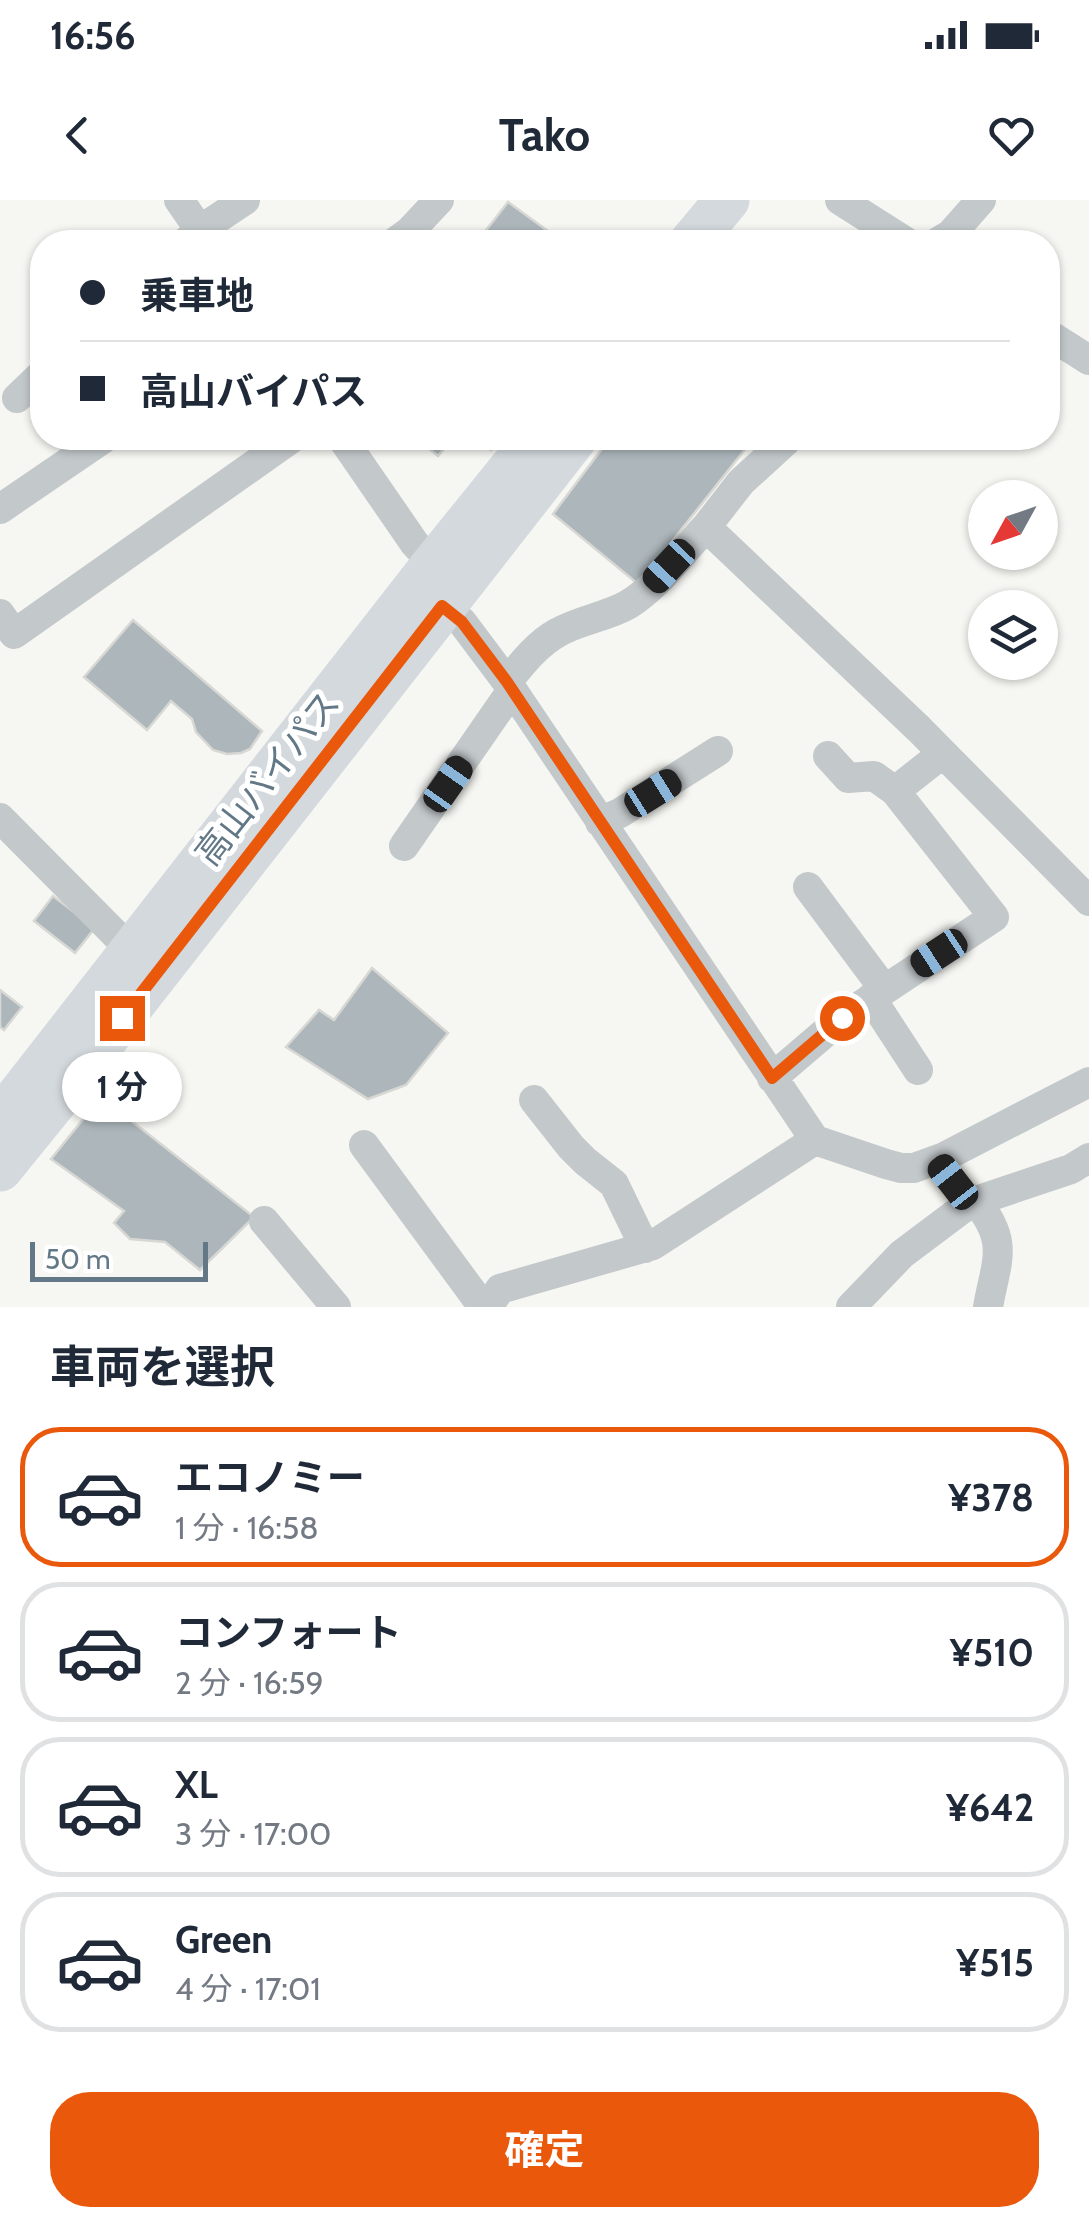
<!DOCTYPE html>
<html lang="ja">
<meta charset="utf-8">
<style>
body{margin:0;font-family:Cabin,"Noto Sans JP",sans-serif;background:#f6f6f7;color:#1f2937;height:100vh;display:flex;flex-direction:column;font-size:38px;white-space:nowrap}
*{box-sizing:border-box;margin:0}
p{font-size:32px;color:#747a83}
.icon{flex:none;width:55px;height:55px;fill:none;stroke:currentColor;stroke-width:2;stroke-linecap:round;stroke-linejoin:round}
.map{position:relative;height:1107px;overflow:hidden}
.drawer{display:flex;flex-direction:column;background:#fff;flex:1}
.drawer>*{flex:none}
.guide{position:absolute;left:30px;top:30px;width:1030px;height:220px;border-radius:40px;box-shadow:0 2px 8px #0004;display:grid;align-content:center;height:220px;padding:0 50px;background:#fff}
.needle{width:65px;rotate:230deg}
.tools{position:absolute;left:968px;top:280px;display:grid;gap:20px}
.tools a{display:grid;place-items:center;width:90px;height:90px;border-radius:50%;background:#fff;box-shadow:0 2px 8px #0004;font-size:50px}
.scale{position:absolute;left:30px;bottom:25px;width:178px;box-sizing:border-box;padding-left:10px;border:5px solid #627886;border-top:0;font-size:28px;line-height:35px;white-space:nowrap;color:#627886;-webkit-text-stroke:8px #fff;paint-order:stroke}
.end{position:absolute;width:45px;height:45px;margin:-22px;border:12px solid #ea580c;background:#fff;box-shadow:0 0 0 5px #fff}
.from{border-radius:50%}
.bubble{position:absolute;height:70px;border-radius:35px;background:#fff;box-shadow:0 2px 8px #0004;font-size:32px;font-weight:700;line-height:70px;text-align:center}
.car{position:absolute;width:30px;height:60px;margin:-30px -15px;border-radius:12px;box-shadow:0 0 8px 2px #0007;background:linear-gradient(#222 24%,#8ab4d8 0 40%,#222 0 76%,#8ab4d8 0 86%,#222 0)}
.guide b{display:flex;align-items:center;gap:35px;height:95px;font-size:38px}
.guide b+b{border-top:2px solid #e0e1e3}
.guide i{width:25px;height:25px;background:#1f2937}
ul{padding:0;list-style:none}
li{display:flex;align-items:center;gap:30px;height:140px;margin:0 20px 15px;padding:0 30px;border:5px solid #e0e1e3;border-radius:40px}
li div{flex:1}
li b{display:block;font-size:38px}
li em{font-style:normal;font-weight:700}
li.selected{border-color:#ea580c}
li>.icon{width:90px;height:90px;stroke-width:1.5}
h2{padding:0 50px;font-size:45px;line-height:120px}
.cta{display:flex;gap:20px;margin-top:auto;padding:20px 50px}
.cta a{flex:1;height:115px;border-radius:40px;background:#ea580c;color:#fff;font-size:40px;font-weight:700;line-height:115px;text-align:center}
.status{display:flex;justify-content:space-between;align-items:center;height:70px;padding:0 50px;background:#fff;direction:ltr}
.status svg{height:28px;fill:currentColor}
header{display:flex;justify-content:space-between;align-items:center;height:130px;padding:0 50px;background:#fff;font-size:45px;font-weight:700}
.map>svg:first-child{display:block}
.building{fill:#adb7bb;stroke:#d7d7d4;stroke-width:2.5}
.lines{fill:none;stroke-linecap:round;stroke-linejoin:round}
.minor{stroke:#c3c8cb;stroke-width:30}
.highway{stroke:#d3d9dd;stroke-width:45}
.route{stroke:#ea580c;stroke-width:12}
.labels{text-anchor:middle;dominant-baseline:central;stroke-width:10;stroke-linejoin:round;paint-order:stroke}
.street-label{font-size:35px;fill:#627886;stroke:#fff}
</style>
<div class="status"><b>16:56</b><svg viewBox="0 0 49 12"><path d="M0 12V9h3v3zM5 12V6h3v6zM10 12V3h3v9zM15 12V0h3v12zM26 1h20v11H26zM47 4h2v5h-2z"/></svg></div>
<header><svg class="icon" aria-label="back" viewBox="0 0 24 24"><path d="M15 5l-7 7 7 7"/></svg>Tako<svg class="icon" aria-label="heart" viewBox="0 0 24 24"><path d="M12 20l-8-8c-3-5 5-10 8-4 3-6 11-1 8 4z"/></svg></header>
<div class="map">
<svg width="1089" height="1107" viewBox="0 0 1089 1107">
<rect width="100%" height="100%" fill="#f6f6f2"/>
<path class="building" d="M508,2L563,42H477Z
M418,238H453L438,256L417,239Z
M475,238H501L491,250Z
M610,238H754L638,384L553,314Z
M133,420L262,531L250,549L241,553L227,554L213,550L196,532L192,519L171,501L147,530L84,477Z
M53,696L95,728L75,753L34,721Z
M372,768L448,833L406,885L368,899L286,847L319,810L334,820Z
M0,790L22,807L4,830L0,827Z
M101,897L254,1017L200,1070L165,1042L130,1039L114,1023L124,1011L51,959Z"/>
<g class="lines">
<path class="minor" d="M179,0L208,42
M840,0L906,42
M186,42L200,30L245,0
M395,42L410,31L439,0
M938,42L951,34L981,0
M1048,134L1089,160
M17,198L42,174
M342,238L415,344L434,364
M782,238L786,241L741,282L706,327L919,529L1089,701
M0,309L104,238
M442,406L462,422L507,482L815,940L886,964L901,968H914L944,957L1089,882
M0,414L14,434L292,238
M507,482C521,465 537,444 557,433C579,420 607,417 629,404C659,385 682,352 706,327
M828,556L848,578L874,576L895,591
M0,618L131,750
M600,622L620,613L718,551
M404,646L512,490
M808,687L884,789
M871,798L918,870
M772,878L842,818L994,717L895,591L942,554
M534,900L571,947L585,961L614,984L645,1048
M364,945L483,1107
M976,1001C1010,1043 996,1061 988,1107
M264,1021L336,1107
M488,1107L500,1089L653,1045L815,940
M851,1107L902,1054L970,1003L1071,969L1089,958"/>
<path class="highway" d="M692,42L727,0
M0,920L434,364L536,238
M0,969L99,847L575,238"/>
</g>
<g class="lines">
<path class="route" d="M122,818L442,406L462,422L507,482L772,878L842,818"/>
</g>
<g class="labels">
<g class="street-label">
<text transform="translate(267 578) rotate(-52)">高山バイパス</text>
</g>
</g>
</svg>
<div class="tools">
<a><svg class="needle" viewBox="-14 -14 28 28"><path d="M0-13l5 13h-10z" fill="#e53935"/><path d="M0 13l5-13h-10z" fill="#747a83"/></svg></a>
<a><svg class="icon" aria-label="layers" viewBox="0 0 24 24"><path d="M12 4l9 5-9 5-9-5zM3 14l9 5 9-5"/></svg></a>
</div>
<div class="scale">50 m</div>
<i class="end from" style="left:842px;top:818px"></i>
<i class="end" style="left:122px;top:818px"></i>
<div class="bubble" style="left:62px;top:852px;width:120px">1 分</div>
<i class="car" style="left:669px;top:366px;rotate:223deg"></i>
<i class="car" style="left:448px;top:584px;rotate:35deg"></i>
<i class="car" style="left:653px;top:593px;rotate:58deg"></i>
<i class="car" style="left:939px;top:753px;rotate:237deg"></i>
<i class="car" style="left:953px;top:982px;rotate:322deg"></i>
<div class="guide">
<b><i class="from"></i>乗車地</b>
<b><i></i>高山バイパス</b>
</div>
</div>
<section class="drawer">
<h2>車両を選択</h2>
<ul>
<li class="selected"><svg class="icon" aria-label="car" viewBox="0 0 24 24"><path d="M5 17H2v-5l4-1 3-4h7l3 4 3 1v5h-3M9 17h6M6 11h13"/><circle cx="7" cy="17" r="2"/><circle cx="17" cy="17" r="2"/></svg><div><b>エコノミー</b><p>1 分 · 16:58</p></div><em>¥378</em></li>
<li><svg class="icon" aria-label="car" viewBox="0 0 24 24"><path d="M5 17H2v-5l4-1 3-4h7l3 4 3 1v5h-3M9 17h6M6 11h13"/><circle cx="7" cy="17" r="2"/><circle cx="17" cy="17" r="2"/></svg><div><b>コンフォート</b><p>2 分 · 16:59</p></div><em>¥510</em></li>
<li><svg class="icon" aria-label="car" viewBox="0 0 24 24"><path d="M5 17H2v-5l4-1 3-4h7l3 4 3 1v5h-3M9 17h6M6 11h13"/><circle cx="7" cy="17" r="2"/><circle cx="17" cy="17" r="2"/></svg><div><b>XL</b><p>3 分 · 17:00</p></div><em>¥642</em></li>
<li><svg class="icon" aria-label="car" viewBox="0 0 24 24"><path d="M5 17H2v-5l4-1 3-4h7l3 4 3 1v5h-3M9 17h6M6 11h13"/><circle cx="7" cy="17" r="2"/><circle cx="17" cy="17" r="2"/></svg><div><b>Green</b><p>4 分 · 17:01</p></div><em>¥515</em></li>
</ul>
<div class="cta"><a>確定</a></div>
</section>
